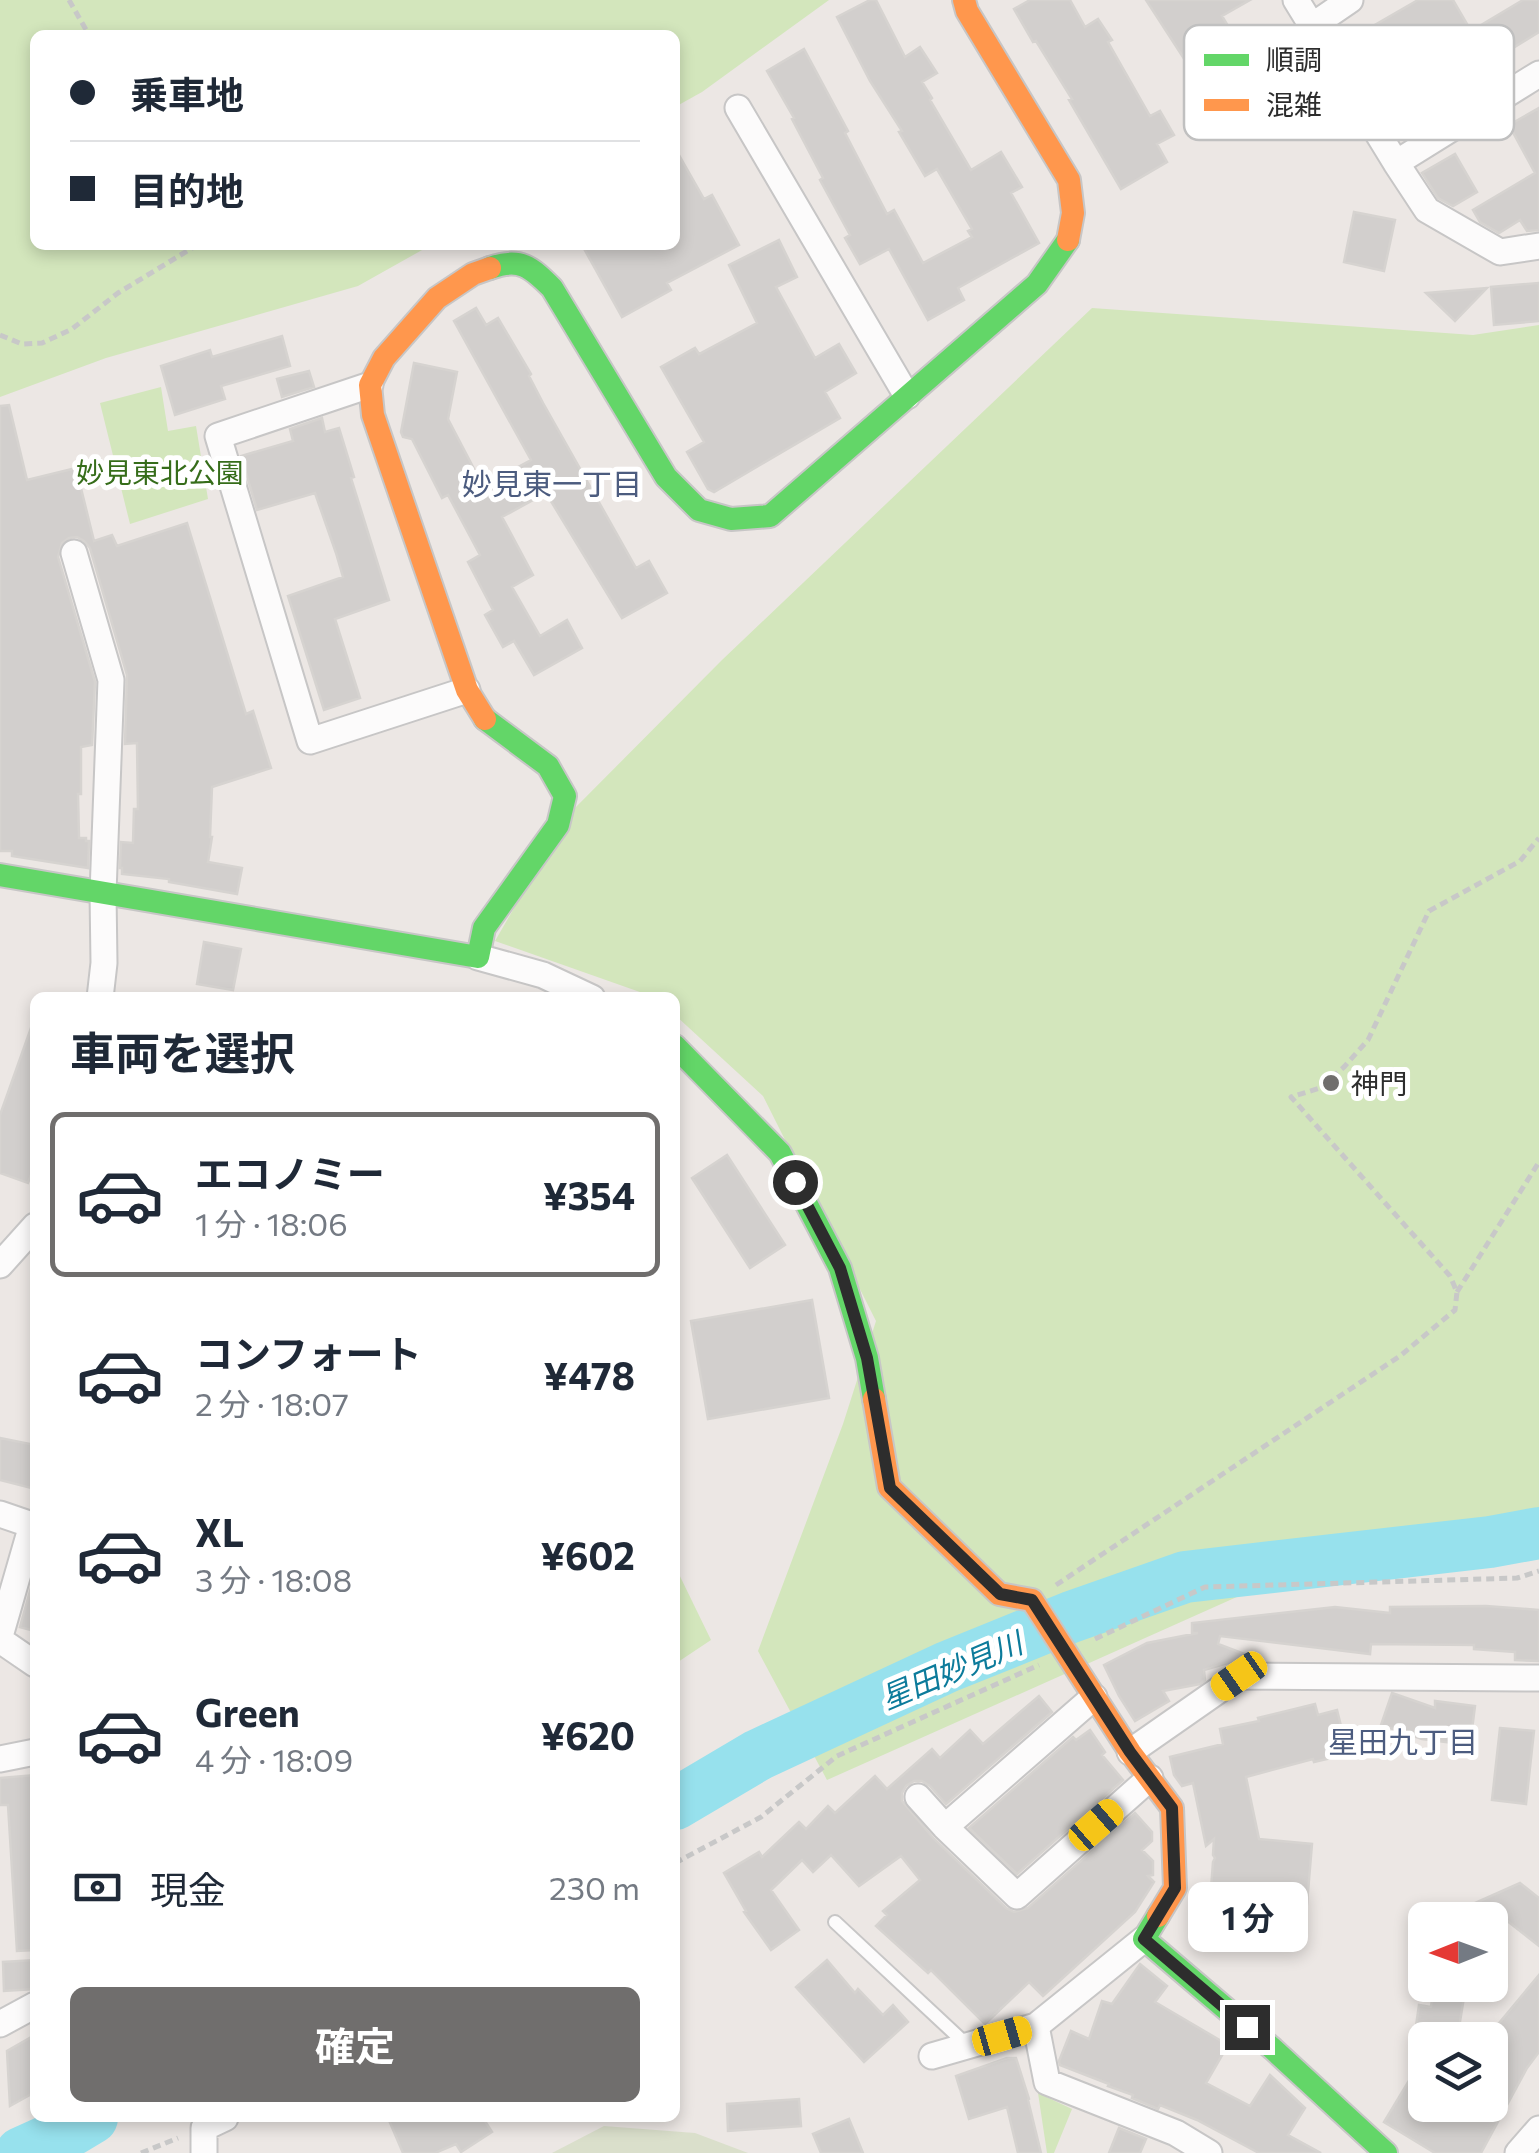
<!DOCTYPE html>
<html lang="ja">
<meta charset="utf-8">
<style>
body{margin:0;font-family:Commissioner,"Noto Sans JP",sans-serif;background:#f2f2f3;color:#1f2937;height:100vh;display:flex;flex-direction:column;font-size:38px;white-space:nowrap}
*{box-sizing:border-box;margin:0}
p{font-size:32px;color:#747a83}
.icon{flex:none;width:55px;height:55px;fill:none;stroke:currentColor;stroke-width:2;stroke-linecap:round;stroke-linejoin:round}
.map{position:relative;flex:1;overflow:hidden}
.panel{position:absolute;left:30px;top:992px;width:650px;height:1130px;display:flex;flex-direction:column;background:#fff;border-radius:15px;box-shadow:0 5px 15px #0003}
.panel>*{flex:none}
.banner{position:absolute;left:30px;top:30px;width:650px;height:220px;border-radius:15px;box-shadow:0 5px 15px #0003;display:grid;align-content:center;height:220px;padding:0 40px;background:#fff}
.needle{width:65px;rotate:269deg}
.fabs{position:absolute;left:1408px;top:1902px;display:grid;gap:20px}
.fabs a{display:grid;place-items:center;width:100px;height:100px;border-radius:15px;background:#fff;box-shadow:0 5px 15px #0003;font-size:50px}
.end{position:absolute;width:45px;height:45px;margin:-22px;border:12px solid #2d2d2d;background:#fff;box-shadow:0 0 0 5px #fff}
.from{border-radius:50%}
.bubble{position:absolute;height:70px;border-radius:15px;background:#fff;box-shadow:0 5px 15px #0003;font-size:32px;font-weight:700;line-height:70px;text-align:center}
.car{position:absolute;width:30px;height:60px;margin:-30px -15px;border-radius:12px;box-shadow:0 0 8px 2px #0007;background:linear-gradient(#f5c518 24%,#345 0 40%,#f5c518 0 76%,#345 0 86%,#f5c518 0)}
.banner b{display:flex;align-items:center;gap:35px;height:95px;font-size:38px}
.banner b+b{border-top:2px solid #e0e1e3}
.banner i{width:25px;height:25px;background:#1f2937}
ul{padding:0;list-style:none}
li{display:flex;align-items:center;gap:30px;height:165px;margin:0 20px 15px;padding:0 20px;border:5px solid transparent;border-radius:15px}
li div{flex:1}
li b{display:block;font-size:38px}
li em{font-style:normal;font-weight:700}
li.selected{border-color:#706e6d}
li>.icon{width:90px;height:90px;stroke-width:1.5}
h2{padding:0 40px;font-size:45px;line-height:120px}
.pay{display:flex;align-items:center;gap:25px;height:110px;padding:0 40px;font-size:38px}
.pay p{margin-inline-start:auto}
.cta{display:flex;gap:20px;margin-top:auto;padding:20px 40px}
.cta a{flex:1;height:115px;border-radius:15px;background:#706e6d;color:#fff;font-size:40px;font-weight:700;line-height:115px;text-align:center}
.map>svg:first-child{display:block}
.green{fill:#d3e6bc}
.cemetery{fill:#dadfcb}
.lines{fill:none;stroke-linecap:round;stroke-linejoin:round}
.river{stroke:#97e1ed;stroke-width:52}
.building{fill:#d2cfcd;stroke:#d6d3d0;stroke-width:2.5}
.lane-casing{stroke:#c7c6c6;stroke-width:16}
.street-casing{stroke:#c7c6c6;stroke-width:29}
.fast-casing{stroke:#c7c6c6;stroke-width:26}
.slow-casing{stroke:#c7c6c6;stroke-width:26}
.path{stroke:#c8c8c8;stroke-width:5;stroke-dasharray:8 5;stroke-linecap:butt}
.lane{stroke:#fcfbfb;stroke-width:12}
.street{stroke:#fcfbfb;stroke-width:25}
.fast{stroke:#63d668;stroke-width:22}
.slow{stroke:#ff974d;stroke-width:22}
.route{stroke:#2d2d2d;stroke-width:12}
.poi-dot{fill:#706e6d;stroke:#fff;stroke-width:4}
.labels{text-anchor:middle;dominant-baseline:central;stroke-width:10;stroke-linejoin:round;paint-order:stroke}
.park-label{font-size:28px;fill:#366d1a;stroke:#fff}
.poi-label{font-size:28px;fill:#2d2d2d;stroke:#fff;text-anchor:start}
.neighbourhood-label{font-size:30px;fill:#4c5c7f;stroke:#fff}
.water-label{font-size:30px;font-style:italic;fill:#0c7b9b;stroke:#fff}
.key{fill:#fff;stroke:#c0c0c0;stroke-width:2.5}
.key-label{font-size:28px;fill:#2d2d2d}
</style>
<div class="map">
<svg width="1539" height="2153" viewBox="0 0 1539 2153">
<rect width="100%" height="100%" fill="#ece7e4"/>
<path class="green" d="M0,0H829L702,92L675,107V35H35V245H431L358,286L106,358L0,397Z
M1092,308L1473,335L1539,325V1559L1275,1580L827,1780L758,1651L843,1424L876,1321L763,1096L675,1015V998L654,997L495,941L568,815L722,660Z
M161,387L168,431L196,426L208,499L130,524L100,403Z
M675,1566L711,1640L675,1664Z
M1038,2093L1072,2109L1054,2153H1047Z"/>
<path class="cemetery" d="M604,2126L695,2133L748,2153H552Z"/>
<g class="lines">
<path class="river" d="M675,1804L758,1755L947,1667L1071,1617L1185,1577L1490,1542L1539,1533
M21,2153L72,2130L92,2118"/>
</g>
<path class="building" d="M870,0H876L905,57L920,47L937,73L922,82L932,98L930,100L971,170L1001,152L1022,187L1011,193L1039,243L958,288L964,300L928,320L889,249L860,264L845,238L850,235L820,180L823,178L792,119L794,118L767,71L804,49L848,131L845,133L887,214L894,210L923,263L972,237L968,231L972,229L937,169L925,176L899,132L902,131L870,81L837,17Z
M1030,0H1070L1085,27L1098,19L1112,40L1108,42L1150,116L1160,111L1174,135L1157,144L1167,162L1121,189L1069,100L1072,99L1036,41L1033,42L1014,9Z
M1146,0H1250L1222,16L1261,81L1216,108Z
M1418,0H1453L1471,31L1523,0H1539V32L1459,81L1433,38L1363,79L1342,44Z
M1539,108V230L1527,231L1520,220L1499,233L1480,222L1473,210L1535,173L1509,125Z
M675,148L704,199L712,195L739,245L667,283L671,290L622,317L582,245H675Z
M1455,154L1477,192L1453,206L1438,198L1422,173Z
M1354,212L1395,220L1384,271L1344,262Z
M779,240L797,277L776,287L815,358L839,344L856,373L825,392L840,418L714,492L708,489L687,452L704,442L661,367L695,348L699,354L757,323L729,265Z
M1539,283V321L1494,325L1491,287Z
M1487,288L1455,321L1426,293Z
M476,308L486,325L498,318L531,374L529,376L543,403L636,568L649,561L667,593L622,618L546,493L502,517L533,575L512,587L540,636L567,620L582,648L534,675L514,641L503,647L485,615L493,610L468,562L480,555L448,495L442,498L412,439L403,437L401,432L414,363L457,372L448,419L483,486L531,460L454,321Z
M282,336L290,366L221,386L225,399L175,415L161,366L210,350L212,357Z
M309,371L314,387L282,397L277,379Z
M9,405L27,480L76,468L94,541L112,535L117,546L187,523L246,714L253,711L271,768L212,787L210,837H212L208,862L242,868L237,894L169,882V879L122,874V868H120L121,842L133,843L134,809H138L137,743L125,744L127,675L90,548L84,541L77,537L69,538L62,543L58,557L95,682L92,745L81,747V794H78L79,838H86V841H89L88,868L12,856V851H0V406Z
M322,418L325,432L339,428L354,477L351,478L389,600L335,619L360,698L324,710L288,596L343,577L336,553L315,493L257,510L241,456L293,441L290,429Z
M204,942L241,949L233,990L197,984Z
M32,1025L35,1026V1164L28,1183L0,1173V1115Z
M727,1155L785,1245L750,1268L692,1178Z
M812,1300L829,1398L708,1419L691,1321Z
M0,1438L35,1445V1489L0,1480Z
M35,1573V1631L20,1627Z
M1486,1606L1539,1610V1661L1515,1660V1652L1474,1649V1645L1371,1644L1370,1654L1220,1636L1218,1644L1255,1658L1238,1660L1204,1670L1205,1680L1200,1684L1163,1691L1169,1701L1135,1721L1119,1696L1104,1665L1147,1643L1198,1633H1192V1623L1335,1607L1390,1613V1607Z
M1392,1693L1435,1708V1701L1475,1706L1470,1745L1422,1739L1381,1725Z
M1039,1696L1052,1712L946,1804L930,1786L922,1781H914L906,1786L902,1793V1801L934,1839L1006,1908L1014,1912L1028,1908L1135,1813L1152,1832V1841L1142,1850L1153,1861V1875L1148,1876L1154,1882L1135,1912L1043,1996L1029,1982L985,2024L931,1970L928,1973L876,1926L887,1915L883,1911L920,1880L901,1856L859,1886L831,1855L813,1872L802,1860L771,1890L799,1930L771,1950L744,1912L746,1911L724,1873L759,1852L762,1857L799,1822L806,1829L828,1806L835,1813L875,1776L887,1789L932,1749L940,1758L970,1730L983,1744Z
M1315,1704L1318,1715L1337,1710L1348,1754L1314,1762L1313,1759L1246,1777L1259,1839L1312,1844L1307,1904L1278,1902L1276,1934L1217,1931L1210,1902L1213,1862L1215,1858L1213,1855L1214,1839L1206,1846L1193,1783L1182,1786L1174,1775L1170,1757L1223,1744L1220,1729L1259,1721L1258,1718Z
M1500,1728L1534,1731L1526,1804L1492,1800Z
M1090,1730L1105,1752L1102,1755L1123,1780L1017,1874L969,1828L1073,1737L1076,1740Z
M35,1775V1950L17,1951L8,1805H0V1778Z
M1520,1883L1539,1898V1946L1506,1920H1437Z
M35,1960V1989L4,1991L3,1962Z
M827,1960L855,1993L858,1989L883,2015L893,2005L908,2022L864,2062L796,1987Z
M1140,1964L1167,1986L1155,2002L1228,2045L1206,2083L1250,2106L1270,2075L1305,2108L1288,2135L1321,2153H1259L1197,2120L1160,2105L1158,2109L1132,2098L1133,2095L1108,2086L1109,2084L1060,2065L1059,2061L1071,2031L1089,2039L1102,2001L1112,2004Z
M1539,1975V2052L1527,2068L1481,2153H1435L1384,2122L1425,2054V2105H1490V2034Z
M1434,1985H1466L1457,2040H1414L1419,2005L1431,2007Z
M35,2035V2092L10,2106L7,2051Z
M1007,2058H1016L1029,2099L1028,2100L1041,2153H1018L1007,2107L969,2119L956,2076Z
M799,2099L801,2126L728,2131L727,2104Z
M388,2118H483L492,2132L461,2152L456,2144L435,2153H403Z
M849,2119L863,2153H821L813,2134Z
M1119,2128L1146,2139L1140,2153H1109Z"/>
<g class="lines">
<defs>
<path id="lane" d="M835,1922L968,2046"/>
<path id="street" d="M1296,0L1396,163L1427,210L1500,252L1539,246
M1312,26L1350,0
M738,108L907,396
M1396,163L1539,74
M370,385L218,436L310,741L467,690
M74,553L111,680L103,893L104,963L100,998
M478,957L543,975L592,998
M0,1265L35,1226
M0,1514L32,1525L0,1636
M0,1640L35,1664
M1094,1697L945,1827L1017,1896L1150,1778
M1130,1752L1239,1676L1539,1678
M0,1759L35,1752
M918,1797L945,1827
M1144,1939L1036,2026L1047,2082L1176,2133L1209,2153
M0,2024L35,2005
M932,2056L1036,2026
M204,2153V2128L225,2118
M1518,2153L1539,2129"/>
<path id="fast" d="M490,268C520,257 531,267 552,288L666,477L699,510L731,519L770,516L1037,284L1068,240
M0,875L478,957L484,928L558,825L565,796L548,766L485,719
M675,1046L780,1153L840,1268L867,1358L874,1399
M1158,1916L1144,1939L1273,2049L1386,2153"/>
<path id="slow" d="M964,0L967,11L1069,180L1073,213L1068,240
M485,719L467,690L373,415L370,385L384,358L437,298L473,274L490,268
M874,1399L889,1487L999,1594L1032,1600L1130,1752L1172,1808L1175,1888L1158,1916"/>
</defs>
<use href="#lane" class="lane-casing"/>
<use href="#street" class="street-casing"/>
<use href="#fast" class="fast-casing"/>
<use href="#slow" class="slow-casing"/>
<path class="path" d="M69,0L89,35
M438,35L443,33L442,35
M0,335L22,344L42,343L72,329L118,293L197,245
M1457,1292L1539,1162
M1056,1585L1400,1356L1455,1310L1457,1292L1450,1276L1291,1097L1320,1088L1344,1067L1368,1040L1429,911L1520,861L1539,838
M1095,1639L1205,1587L1517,1578L1539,1571
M675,1863L761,1817L837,1756L1039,1665
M141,2153L178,2138"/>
<use href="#lane" class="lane"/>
<use href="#street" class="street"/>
<use href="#fast" class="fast"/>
<use href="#slow" class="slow"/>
</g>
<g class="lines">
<path class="route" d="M795,1182L840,1268L867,1358L890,1488L1000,1594L1032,1600L1130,1752L1172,1808L1175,1888L1144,1939L1247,2027"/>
</g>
<circle class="poi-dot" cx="1331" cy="1083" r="10"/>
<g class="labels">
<g class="park-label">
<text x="160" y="472">妙見東北公園</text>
</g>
<g class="poi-label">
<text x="1351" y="1083">神門</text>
</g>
<g class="neighbourhood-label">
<text x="552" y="482">妙見東一丁目</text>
<text x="1403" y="1740">星田九丁目</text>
</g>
<g class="water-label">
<text transform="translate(951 1669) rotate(-23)">星田妙見川</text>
</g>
</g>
<rect x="1184" y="25" width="330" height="115" rx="15" class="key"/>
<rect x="1204" y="54" width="45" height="12" fill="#63d668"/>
<rect x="1204" y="99" width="45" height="12" fill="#ff974d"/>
<g class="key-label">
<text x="1266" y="70">順調</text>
<text x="1266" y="115">混雑</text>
</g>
</svg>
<div class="fabs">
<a><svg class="needle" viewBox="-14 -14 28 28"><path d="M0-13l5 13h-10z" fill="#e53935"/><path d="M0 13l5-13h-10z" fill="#747a83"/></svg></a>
<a><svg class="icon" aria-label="layers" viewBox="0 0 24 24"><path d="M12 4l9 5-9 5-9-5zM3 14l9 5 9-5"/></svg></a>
</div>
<i class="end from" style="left:795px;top:1182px"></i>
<i class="end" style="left:1247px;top:2027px"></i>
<div class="bubble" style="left:1188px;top:1882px;width:120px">1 分</div>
<i class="car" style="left:1239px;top:1676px;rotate:235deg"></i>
<i class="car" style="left:1096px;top:1825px;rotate:49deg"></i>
<i class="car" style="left:1002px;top:2036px;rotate:74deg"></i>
<div class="banner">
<b><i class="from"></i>乗車地</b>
<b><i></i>目的地</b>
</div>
<section class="panel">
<h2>車両を選択</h2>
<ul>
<li class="selected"><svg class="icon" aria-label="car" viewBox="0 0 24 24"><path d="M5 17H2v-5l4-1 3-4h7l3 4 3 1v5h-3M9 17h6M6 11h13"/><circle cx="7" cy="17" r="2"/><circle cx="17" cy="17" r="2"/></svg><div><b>エコノミー</b><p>1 分 · 18:06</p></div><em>¥354</em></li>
<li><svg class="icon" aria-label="car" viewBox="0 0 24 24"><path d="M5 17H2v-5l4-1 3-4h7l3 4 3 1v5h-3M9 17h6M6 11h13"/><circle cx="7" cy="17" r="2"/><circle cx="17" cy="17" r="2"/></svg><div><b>コンフォート</b><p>2 分 · 18:07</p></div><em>¥478</em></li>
<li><svg class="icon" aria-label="car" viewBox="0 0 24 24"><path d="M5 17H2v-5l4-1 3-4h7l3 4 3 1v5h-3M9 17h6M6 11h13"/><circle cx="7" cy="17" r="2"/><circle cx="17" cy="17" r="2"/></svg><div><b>XL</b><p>3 分 · 18:08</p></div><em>¥602</em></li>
<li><svg class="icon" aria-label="car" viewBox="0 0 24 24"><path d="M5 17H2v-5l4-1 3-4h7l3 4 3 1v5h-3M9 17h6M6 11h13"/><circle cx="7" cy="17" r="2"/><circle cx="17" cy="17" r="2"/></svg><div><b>Green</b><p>4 分 · 18:09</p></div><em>¥620</em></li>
</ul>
<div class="pay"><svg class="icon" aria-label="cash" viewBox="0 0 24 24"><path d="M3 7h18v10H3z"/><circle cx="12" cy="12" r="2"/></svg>現金<p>230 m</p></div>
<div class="cta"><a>確定</a></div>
</section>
</div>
